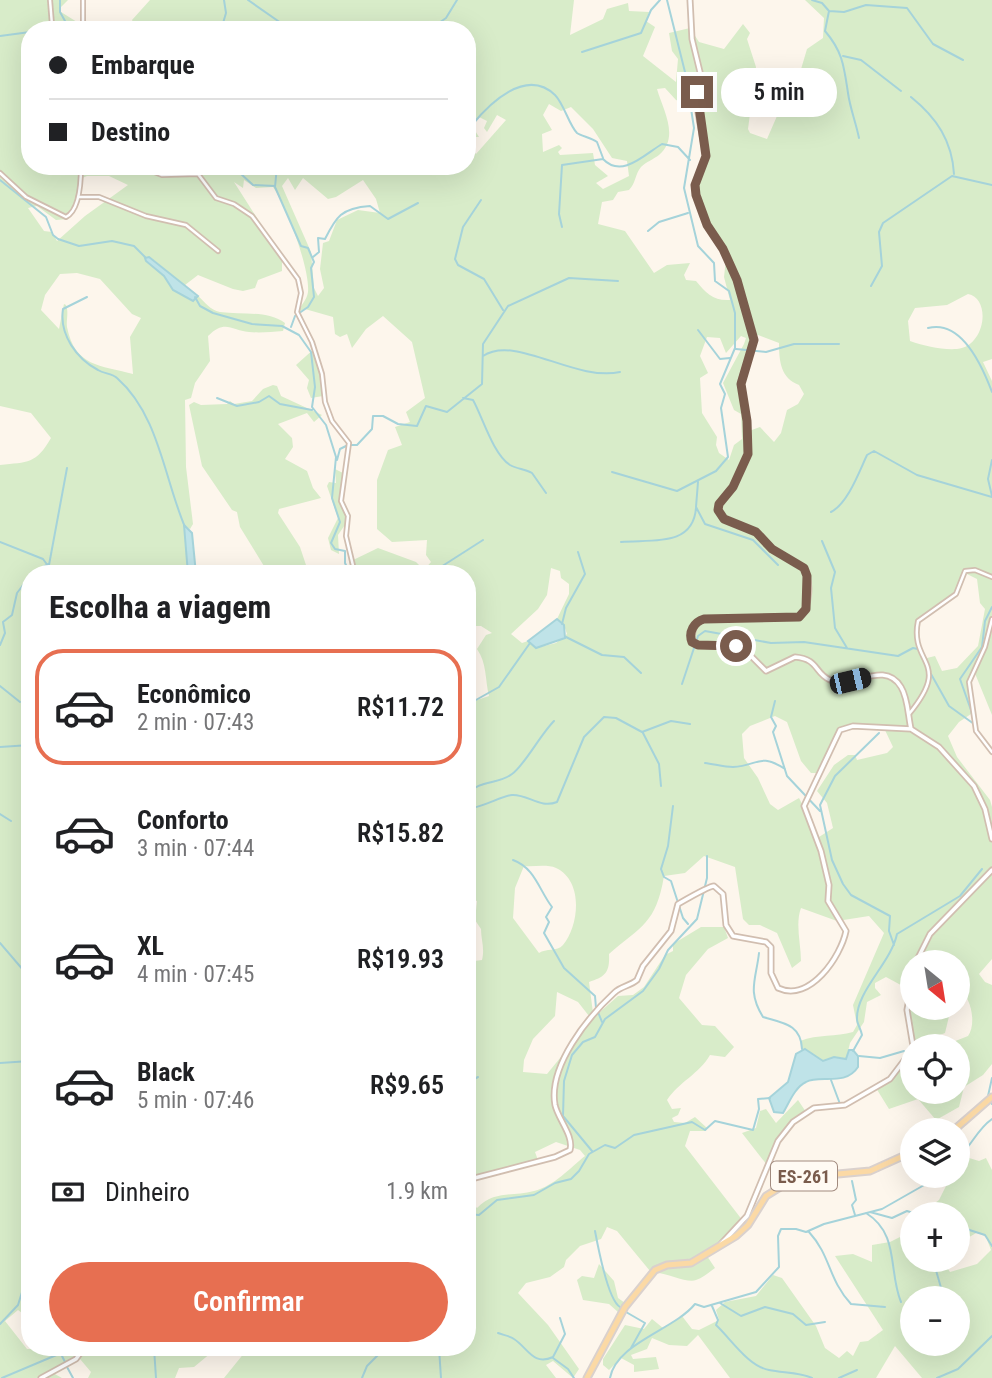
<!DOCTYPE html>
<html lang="pt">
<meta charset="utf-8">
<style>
body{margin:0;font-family:"Roboto Condensed",sans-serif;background:#f2f2f2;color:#202124;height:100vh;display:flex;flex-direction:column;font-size:26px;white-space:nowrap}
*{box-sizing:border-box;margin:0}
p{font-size:23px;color:#757577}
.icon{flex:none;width:38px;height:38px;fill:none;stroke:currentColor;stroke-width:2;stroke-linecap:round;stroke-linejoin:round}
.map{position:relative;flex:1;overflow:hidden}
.details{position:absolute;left:21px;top:565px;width:455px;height:791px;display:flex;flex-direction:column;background:#fff;border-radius:28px;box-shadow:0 7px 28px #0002}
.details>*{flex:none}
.hud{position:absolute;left:21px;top:21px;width:455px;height:154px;border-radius:28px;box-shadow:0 7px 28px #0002;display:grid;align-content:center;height:154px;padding:0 28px;background:#fff}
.needle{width:46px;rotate:150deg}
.tools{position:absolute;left:900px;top:950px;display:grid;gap:14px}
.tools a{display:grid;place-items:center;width:70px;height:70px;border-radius:50%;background:#fff;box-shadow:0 7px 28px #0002;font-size:35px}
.end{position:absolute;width:32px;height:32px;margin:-16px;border:9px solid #7a5c4d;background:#fff;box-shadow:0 0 0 4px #fff}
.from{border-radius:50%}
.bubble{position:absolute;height:49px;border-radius:24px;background:#fff;box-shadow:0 7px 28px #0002;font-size:23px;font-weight:600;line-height:49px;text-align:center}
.car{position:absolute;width:21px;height:42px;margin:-21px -10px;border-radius:9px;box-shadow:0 0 5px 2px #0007;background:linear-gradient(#222 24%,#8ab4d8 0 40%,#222 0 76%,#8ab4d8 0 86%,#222 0)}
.hud b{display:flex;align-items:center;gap:24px;height:66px;font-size:26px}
.hud b+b{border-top:2px solid #e0e0e0}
.hud i{width:18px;height:18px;background:#202124}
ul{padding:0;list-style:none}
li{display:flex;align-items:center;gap:21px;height:116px;margin:0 14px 10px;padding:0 14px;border:4px solid transparent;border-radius:28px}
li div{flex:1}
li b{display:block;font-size:26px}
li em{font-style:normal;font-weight:600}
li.current{border-color:#e76f51}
li>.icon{width:63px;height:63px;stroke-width:1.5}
h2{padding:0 28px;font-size:32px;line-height:84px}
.pay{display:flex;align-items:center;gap:18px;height:77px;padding:0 28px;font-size:26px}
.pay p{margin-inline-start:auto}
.cta{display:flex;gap:14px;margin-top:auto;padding:14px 28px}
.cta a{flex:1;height:80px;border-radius:42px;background:#e76f51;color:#fff;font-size:28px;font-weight:600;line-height:80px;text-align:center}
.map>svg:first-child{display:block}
.green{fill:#d8ecc9;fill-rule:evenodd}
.water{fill:#bfe3e8;stroke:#a5d3da;stroke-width:2}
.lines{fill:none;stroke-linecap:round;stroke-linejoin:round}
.stream{stroke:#a5d3da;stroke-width:2}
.minor-casing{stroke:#d1beb0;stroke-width:6}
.tertiary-casing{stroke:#d1beb0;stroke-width:7}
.primary-casing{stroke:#dad1cd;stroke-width:9}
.minor{stroke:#fff;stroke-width:2.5}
.tertiary{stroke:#fff;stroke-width:3.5}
.primary{stroke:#fbd9a5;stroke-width:5}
.route{stroke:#7a5c4d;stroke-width:9}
.labels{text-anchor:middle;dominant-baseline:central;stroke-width:5;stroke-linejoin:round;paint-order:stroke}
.shield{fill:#fffaf3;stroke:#a28b7f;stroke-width:2}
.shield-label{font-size:18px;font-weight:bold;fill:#7a5c4d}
</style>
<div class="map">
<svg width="992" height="1378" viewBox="0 0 992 1378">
<rect width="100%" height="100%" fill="#fdf6ec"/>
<path class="green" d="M0,0H68L61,7V12L77,22L78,30H30V166H82L84,173L95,166H467V143L476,154L506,120L497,115L487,132L484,128L487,121L479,117L472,126L479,137H467V30H137L132,20L150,0H574L570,35L603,19L607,9L628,3L629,11L649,12L646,21L655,27L643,56L676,82L678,59L672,51L669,33L690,28L699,42L724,49L743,24L750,33L747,39L756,67L748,129L750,133L767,139L777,116L788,113L807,49L823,38L824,18L805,0H992V359L983,362L992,381V715L974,671L970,684L974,712L959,722L948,736L957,757L990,800L992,807V959L979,974L985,982L992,985V1064L983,1075L964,1087L959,1107L936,1120L918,1099L889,1109L876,1088L894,1077L912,1054V1092H957V1046H943L968,1036C977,1024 971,994 957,988V962H912V1008H951L945,1033L912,1045L906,1018L910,990L886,977L875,983V988L881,995L867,1002L864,1022L850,1043L846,1059L834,1057L823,1061L802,1049L800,1041C818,1034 836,1037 853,1032L857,1025L853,1005L884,933L869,916L837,921L801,908C795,924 801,944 801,961L792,968L777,933L760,925H749L743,919L735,867L704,856L685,873L664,876C656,924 641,926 609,954C610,973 605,977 589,982L593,1013L589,1016L578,1002L557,992L555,1016L533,1039L524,1060L523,1072L547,1074L592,1019L618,996L633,995L644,987L665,955L673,951V944L701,927H724L728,938L708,949L686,975L679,998L702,1025L715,1026L734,1047L725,1057L710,1055C699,1074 679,1082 667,1100L672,1109L681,1108L678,1115L672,1118L674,1122L685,1123L695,1117L707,1128L706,1131H690L685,1146L743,1221C727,1236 709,1254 688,1261C674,1266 663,1261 650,1271L617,1231L607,1227L601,1239L580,1246L566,1260L564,1267L550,1277L526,1283L518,1293L548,1325L579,1369L573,1378L553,1361L546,1365L556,1378H224L245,1352L243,1348H297L302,1354L315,1348H467V1198L477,1208C495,1190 512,1197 534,1191C554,1186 570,1168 585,1156L580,1150L556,1142L535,1152L539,1163L467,1181V962L482,960C485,948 481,940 481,929L475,920L477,901L467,898V708L477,700L489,696C485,680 487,663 477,649L486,635L492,633L481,626H467V574H353L349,562L378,548L416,562L424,570L431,562L426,555L427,540L392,542L377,529V480L388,450L402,445L395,427L410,422L406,412L425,398L412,342L383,316L366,329L352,348L347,334L340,337L335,334L333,317L305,309L298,312C300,306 307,300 308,292C310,269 287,207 273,187L256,188L244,180L243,188L234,182L282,257V271L258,280L255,288L243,291L233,289L198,275L185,285L187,288L154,260L145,259L162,273L173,290L193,300L198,296C205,302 210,310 220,312C241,315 268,310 285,323L283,331C271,332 260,333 249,332C231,330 225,319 208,336L210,361L195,383L191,398L185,400L186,467L193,524L190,529L184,526L188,574H30V851C24,873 37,898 24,918L30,925L26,934L30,942V1319L18,1310L5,1321L27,1349L217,1348L194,1367L179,1368L175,1378H88L91,1372L80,1359L53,1373L62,1378H0V465C28,462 36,464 51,438L31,413L0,406ZM665,88L676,100L695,108L705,155L694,199L701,220L726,259L724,277L730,300C713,301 706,293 696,281L686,280L684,275L690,263L667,265L654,273L625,231L598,224L602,202L613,200L618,192L629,190C636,183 635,174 641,167C646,162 654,159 659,155C680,137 663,110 657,89ZM549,104L561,111L571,107L593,129L612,158L627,161L629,176L603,189L596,183L608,176L595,165L593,153L560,155L558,152L562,148L559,145L543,152L542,134L552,130L543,115ZM87,176H109L128,185L85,216L57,241L52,232L44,231L28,208L37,206L56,220L68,219L75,212L82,178ZM288,178L295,190L303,178L328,199L336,197L363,180L376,199L380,213L358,210L337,220L329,241L323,243L320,269L324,288L318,296L314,288L311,252L282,186ZM77,273L100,279L132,314L141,318L130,337L133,374C100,365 75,367 67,327C66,319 69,313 66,305L64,304L59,329L41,310L45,295L60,274ZM968,294C992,299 985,347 957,349C941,350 925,346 910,341L908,321L915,308L947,305ZM758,335L779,343C779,362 781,378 799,385L804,394L798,404L787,410L781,433L774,442L760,427L749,431L740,385L749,366L753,337ZM741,336L746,338L744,344L723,383L734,410L741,414L742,439L734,445L729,460L719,453L716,445L717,437L702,413L700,378L708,373L700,356L707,337L720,338L726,353ZM551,568L560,571L561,578L569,584V594L557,619L564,625L567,634L556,643L536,648L528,641L522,643L511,634L538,609L547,595ZM965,573L977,579L980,603L985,609L978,646L957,668L942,671L935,656L923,659L920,656L916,623L953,598L960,578ZM775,716L787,722L801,761L811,773H816L839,731L854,726L884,728L893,747L887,753L857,760L855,755H848L834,765L817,791L827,803L833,828L819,837L799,798L778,810L770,804L758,778L744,758L742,734L750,726ZM524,866C534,867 547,864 556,868C584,881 579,926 563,945C557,952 546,948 539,953L513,918L515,888Z
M315,348L316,360L322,373L323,396L311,398L307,388L309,380L296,365Z
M273,385L277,386L281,396L322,415L314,422L307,413L278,424L292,438L293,447L285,459L307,471L313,488L321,498L279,509L278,513L300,547L306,565L318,574H266L267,571L240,527L237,512L232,510L202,466L189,405L194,402L201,405L227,404L230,401L234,404L252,401L263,389Z
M335,469L345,474L340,502L349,519L338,535L339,554L331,550L328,538L338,518L327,486L329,482L336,483Z
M798,1100L806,1112C785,1126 777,1142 767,1165L742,1133L756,1128L760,1111L766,1109L776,1123Z
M969,1158L979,1161L986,1158L992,1170V1378H922L895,1346L876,1378H730L698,1335L687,1346L669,1345L652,1338L647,1349L631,1355L633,1359L656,1357L659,1369L634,1372V1365L621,1358L609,1370L603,1365V1359L625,1325L644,1329L652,1319L663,1328L682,1316L692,1329L699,1330L719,1320L716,1310L725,1302L756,1296L773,1275L782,1278L816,1326L825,1348L839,1358L847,1351L853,1356L860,1342L868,1341L883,1330L835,1256L853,1254L872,1262V1245L890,1242L912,1231V1260H942L950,1272L977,1264L991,1250L986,1237L978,1232L957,1244V1214L924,1211L939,1200L947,1184L957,1176V1164ZM912,1298H957V1344H912Z
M707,1256L715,1268C709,1272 703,1278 696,1280C688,1284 666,1272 655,1273C671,1262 687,1268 707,1256Z
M599,1264L614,1281L618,1298L625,1303L618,1312L609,1304L583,1300L577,1280L582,1276L594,1278Z"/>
<path class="water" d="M149,257L198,296L193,301L173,290L164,276L146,261L145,258Z
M184,525L192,533L196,574H188Z
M557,619L564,625L565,638L536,648L528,641Z
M805,1049L823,1061L834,1057L846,1059L849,1050H853L858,1056V1067C845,1087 820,1074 806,1082C795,1087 789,1103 783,1113L774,1112L769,1098L788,1082L796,1054Z"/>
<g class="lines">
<path class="stream" d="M60,0V12L70,30
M248,0L291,30
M812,0L822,3L829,11L844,12L866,5L907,8L933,44L963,60
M829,11L825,31C843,52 844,67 848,93C850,108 856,123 859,138
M54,23L65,22
M41,30L50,25
M221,30L226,13L224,0
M310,30L313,29
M429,30L446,18L457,0
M0,36L30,32
M582,52L641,33L651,10L660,0
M843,56L861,60L901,91
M911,97C937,118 952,141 954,174
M472,125C489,104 526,67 555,95C564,104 569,125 577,133C581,136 592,138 597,142L603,158
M239,166L240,173L253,185L275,186
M277,166L275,187L301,246L308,248L314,262L311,268L314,297L308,307L295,316L291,327
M0,180L46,217L53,235L58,239L79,246L112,241L134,246L145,257
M481,200L463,227L455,259L458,265L484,279L503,310
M562,227L559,214L562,165L603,159C622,179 645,154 662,144L678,147L690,160
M648,231L659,222L688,213
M313,257L319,252L318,238L325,239C336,217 341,208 370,206L388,219L418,203
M871,286L882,266L879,232L883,223L952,176L992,185
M87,297L63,309C59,335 77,359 98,370C104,374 112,373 117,378C159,415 164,478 185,527
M195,297L200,306L213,313L252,324L282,326L299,335L311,352L315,387L312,407L326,425L336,457L332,498L340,522L331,543L335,549L345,551V563L350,574
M928,328C962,319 983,368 992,392
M698,330L720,359L730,358
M736,349L766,352L794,344H839
M483,356C515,334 575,382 620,372
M217,398L237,406L259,402L269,396L280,404L312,410
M463,398L473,400C483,418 493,454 510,465C517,469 525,469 532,473L546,493
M351,445H357L372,429L373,416H383L398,424L417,426L426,406L447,412L482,384L483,344L508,306L569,278L618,281
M337,460L340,449L348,445
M612,472L677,491L716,471L728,457L721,408L725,394L720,384L735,348V313L729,291L715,281L714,263L698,246L684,188L694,128L686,76L667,0
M698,482L696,507L705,524L753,540L778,565
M992,496L988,479L992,460
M831,512C848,503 859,472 867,455L874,451L917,475L992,497
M822,541L835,572L831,588L835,628L847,648
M0,542L43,559L54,574
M621,542C650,539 693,548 696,508
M49,565L67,468
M31,574L48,564
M381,574L406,566L425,573L433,572L483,540
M562,624L566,608L585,574L578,552
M566,637L602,655L624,657L641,673
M0,645L5,633L3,622L12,615L17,593L30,576
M931,674L949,706L974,724
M682,684L698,636L705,631L771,643L804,642L898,656L913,648L918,649
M0,686L20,702
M775,701L771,717L776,726L773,732L787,776L820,811
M467,705L499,687L530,643
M972,713L960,679L982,647L985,621L992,607
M976,732L987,747
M643,733L659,764L661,786
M879,733L835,776L820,805L832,860L843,884L851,895L890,916L889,931L894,945
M0,747L30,745
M705,763C714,764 724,767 733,767C758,766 759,752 785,769
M467,795C479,779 498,785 512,774C524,766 540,735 554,721
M673,806L668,846L661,869L664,877L671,881L683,918L688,924
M467,809C484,807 501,796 512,795C528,794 540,809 557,802L584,737L604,717L616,718L642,732L671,721L690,724
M0,814L11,821
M513,860C535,868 539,890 552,907L546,917L549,922L544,933L564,968L595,996L596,1008
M467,903H471
M0,943L30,978
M759,953C756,980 747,991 763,1017C783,1023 801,1024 802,1049
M598,1012L602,1022
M853,1051L862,1035C861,1029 857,1024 857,1019C856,991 891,963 897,934L960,896L982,869
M859,1056L880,1058L904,1051
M0,1063L30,1061
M831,1080L840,1104
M467,1083L478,1077
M988,1096L992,1078
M991,1102L992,1104
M592,1151L563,1116L564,1081L572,1055L583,1042L595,1037L605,1019L643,991L659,969L668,950L697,919L707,878V856
M957,1159C971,1147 977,1129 992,1119
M852,1181L856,1200L852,1205L855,1215
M870,1212L892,1218L907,1211L916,1214
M866,1213C900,1234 888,1271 901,1302
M467,1214L479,1215L497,1200L534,1195L555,1183L571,1179L579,1171L589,1154L605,1145L615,1148L634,1135L692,1122L705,1130L715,1121L753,1130L759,1109L758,1099L770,1098
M957,1226L985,1235L992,1246
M595,1231C598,1247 608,1300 620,1307
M809,1232C831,1256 828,1279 851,1304L885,1307
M933,1260L944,1298
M720,1303L741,1316L765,1307L793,1314L806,1325L825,1322
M712,1306L718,1320L716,1325C731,1339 748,1366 769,1370C783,1373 799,1372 812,1378
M626,1312L645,1323L631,1348
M0,1324L18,1305L28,1273
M498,1333C503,1335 510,1336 514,1339C528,1348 533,1366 553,1357L565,1334L560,1318
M154,1348L156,1378
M439,1348L441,1378
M61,1354L65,1362
M553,1358L568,1369L574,1378
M67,1367L73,1378
M2,1378L73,1348
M362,1378L367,1366L382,1351
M610,1378C616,1343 674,1330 695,1304L704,1307L756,1292L779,1267L778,1236L781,1229H796L806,1232L824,1224L882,1209L940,1176
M839,1378L857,1370
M937,1378L958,1369L992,1336"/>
<defs>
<path id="minor" d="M50,0L52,25L59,30
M78,30L83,24V0
M139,166L162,175L198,174L216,198L234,204L252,216L298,279L301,293L297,312L312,342L322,374L325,402L332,421L349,443L341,501L348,516L346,536L355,574
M0,173L26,197L66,217C80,210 81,181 81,166
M78,197H99L146,216L186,225L218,251
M992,619L985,647L969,682L976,731L992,752
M909,714C953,661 909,665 918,621L956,594L965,571L975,570L992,577"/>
<path id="tertiary" d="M690,0L692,39L700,72L697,107L706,156L695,185L696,195L707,225L723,249L737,280L754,340L741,381L747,421L748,454L733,487L719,504L718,510L724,519L756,532L772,549L804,568C811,580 811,608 799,617L704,619L695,624L691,639L698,645L743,648L766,671L795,657C819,659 814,673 830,680C852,690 884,659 901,687C908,698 908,716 911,729
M916,962L930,934L992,870
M912,983L907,1010L913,1046
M467,1180L555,1157L570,1150C574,1136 558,1119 555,1105C548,1066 588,1017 614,993C621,986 630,986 637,980L643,966L671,931L678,904C685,900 709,886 714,886L723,894L726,925L733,936L766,942L771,947V973L778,988C810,1003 841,956 846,931L828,901L829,885L821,851L804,806L840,730L853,726L911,729L939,747L974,786L985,809L992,839
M721,1244L747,1216L778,1141L793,1122L814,1108L845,1105L890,1079L912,1050
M41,1378L76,1359L84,1348"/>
<path id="primary" d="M954,1130L992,1097
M587,1378L625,1307L655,1270L667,1265L691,1263L736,1236L748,1225L766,1196L795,1178L870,1171L912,1152"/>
</defs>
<use href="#minor" class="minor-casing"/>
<use href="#tertiary" class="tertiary-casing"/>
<use href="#primary" class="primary-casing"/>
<use href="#minor" class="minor"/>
<use href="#tertiary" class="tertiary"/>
<use href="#primary" class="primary"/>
</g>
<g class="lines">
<path class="route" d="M697,92L706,156L695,185L696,195L707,225L723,249L737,280L754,340L741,384L747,421L748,454L733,487L719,504L718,510L724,519L756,532L772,549L804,568L807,576L806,609L799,617L704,619C694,622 688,632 692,642L698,645L736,646"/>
</g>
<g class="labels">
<rect class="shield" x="771" y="1161.5" width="66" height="29" rx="5"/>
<g class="shield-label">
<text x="804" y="1176">ES-261</text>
</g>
</g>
</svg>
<div class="tools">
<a><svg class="needle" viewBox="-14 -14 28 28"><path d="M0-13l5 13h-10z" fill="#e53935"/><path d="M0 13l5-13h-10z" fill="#757577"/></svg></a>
<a><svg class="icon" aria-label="locate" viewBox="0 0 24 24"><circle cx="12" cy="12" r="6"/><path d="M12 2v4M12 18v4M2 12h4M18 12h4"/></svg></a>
<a><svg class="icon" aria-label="layers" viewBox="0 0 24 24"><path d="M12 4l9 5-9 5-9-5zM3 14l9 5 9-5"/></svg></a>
<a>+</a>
<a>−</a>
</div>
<i class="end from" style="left:736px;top:646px"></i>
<i class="end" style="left:697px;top:92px"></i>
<div class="bubble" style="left:721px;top:68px;width:116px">5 min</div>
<i class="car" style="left:850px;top:681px;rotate:77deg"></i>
<div class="hud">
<b><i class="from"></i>Embarque</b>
<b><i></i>Destino</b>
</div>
<section class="details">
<h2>Escolha a viagem</h2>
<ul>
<li class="current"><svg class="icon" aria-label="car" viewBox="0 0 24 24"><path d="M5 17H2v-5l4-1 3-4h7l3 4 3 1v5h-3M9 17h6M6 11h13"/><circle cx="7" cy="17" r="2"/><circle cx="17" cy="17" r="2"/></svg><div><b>Econômico</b><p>2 min · 07:43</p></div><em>R$11.72</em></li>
<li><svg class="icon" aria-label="car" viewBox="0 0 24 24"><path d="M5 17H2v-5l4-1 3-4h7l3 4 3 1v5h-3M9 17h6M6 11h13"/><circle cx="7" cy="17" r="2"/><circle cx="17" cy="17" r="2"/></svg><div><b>Conforto</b><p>3 min · 07:44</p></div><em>R$15.82</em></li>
<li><svg class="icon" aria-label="car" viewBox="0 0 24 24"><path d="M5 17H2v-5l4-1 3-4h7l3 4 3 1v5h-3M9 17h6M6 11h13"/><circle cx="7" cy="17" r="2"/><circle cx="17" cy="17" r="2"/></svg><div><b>XL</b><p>4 min · 07:45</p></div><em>R$19.93</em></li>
<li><svg class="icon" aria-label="car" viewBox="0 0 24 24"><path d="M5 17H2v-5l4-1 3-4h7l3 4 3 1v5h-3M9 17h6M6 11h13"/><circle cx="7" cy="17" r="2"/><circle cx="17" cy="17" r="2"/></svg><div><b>Black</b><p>5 min · 07:46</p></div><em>R$9.65</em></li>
</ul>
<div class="pay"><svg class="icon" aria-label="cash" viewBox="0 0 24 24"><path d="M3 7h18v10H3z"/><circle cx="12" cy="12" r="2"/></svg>Dinheiro<p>1.9 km</p></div>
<div class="cta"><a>Confirmar</a></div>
</section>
</div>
